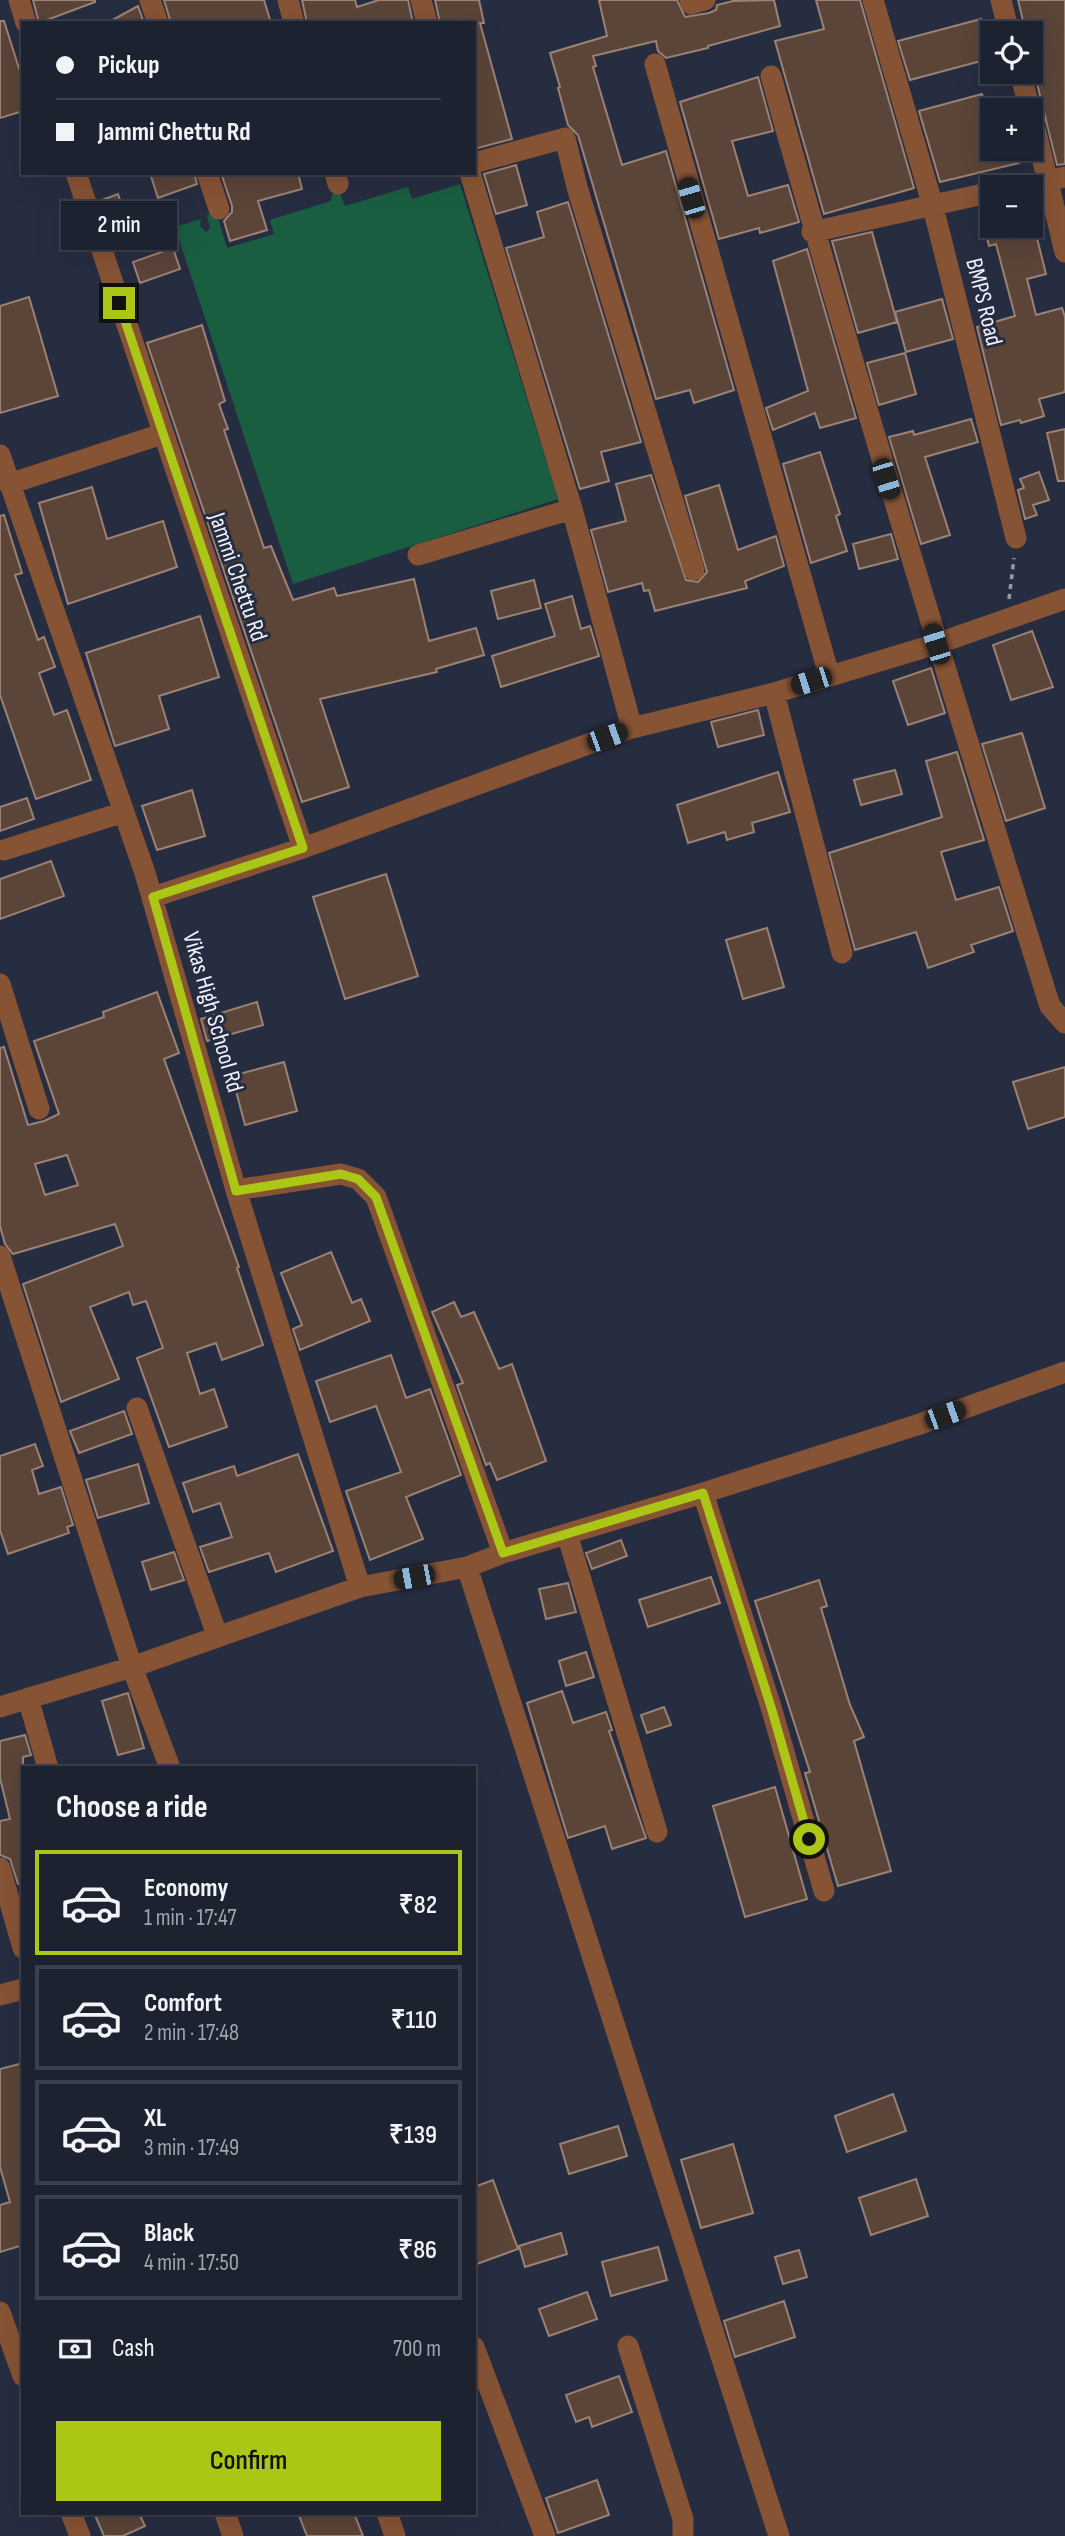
<!DOCTYPE html>
<meta charset="utf-8">
<style>
body{margin:0;font-family:"Sofia Sans Condensed",sans-serif;background:#2a2f3d;color:#f1f3f6;height:100vh;display:flex;flex-direction:column;font-size:26px;white-space:nowrap}
*{box-sizing:border-box;margin:0}
p{font-size:23px;color:#a0a4ab}
.icon{flex:none;width:38px;height:38px;fill:none;stroke:currentColor;stroke-width:2;stroke-linecap:round;stroke-linejoin:round}
.map{position:relative;flex:1;overflow:hidden}
.sheet{position:absolute;left:21px;top:1766px;width:455px;height:749px;display:flex;flex-direction:column;background:#1d2231;border-radius:0px;box-shadow:0 7px 28px #0002,0 0 0 2px #3b3f4d}
.sheet>*{flex:none}
.hud{position:absolute;left:21px;top:21px;width:455px;height:154px;border-radius:0px;box-shadow:0 7px 28px #0002,0 0 0 2px #3b3f4d;display:grid;align-content:center;height:154px;padding:0 35px;background:#1d2231}
.tools{position:absolute;left:980px;top:21px;display:grid;gap:14px}
.tools a{display:grid;place-items:center;width:63px;height:63px;border-radius:0px;background:#1d2231;box-shadow:0 7px 28px #0002,0 0 0 2px #3b3f4d;font-size:35px}
.end{position:absolute;width:32px;height:32px;margin:-16px;border:9px solid #abc614;background:#111;box-shadow:0 0 0 4px #111}
.from{border-radius:50%}
.bubble{position:absolute;height:49px;border-radius:0px;background:#1d2231;box-shadow:0 7px 28px #0002,0 0 0 2px #3b3f4d;font-size:23px;font-weight:600;line-height:49px;text-align:center}
.car{position:absolute;width:21px;height:42px;margin:-21px -10px;border-radius:9px;box-shadow:0 0 5px 2px #0007;background:linear-gradient(#222 24%,#8ab4d8 0 40%,#222 0 76%,#8ab4d8 0 86%,#222 0)}
.hud b{display:flex;align-items:center;gap:24px;height:66px;font-size:26px}
.hud b+b{border-top:2px solid #3b3f4d}
.hud i{width:18px;height:18px;background:#f1f3f6}
ul{padding:0;list-style:none}
li{display:flex;align-items:center;gap:21px;height:105px;margin:0 14px 10px;padding:0 21px;border:4px solid #3b3f4d;border-radius:0px}
li div{flex:1}
li b{display:block;font-size:26px}
li em{font-style:normal;font-weight:600}
li.selected{border-color:#abc614}
li>.icon{width:63px;height:63px;stroke-width:1.5}
h2{padding:0 35px;font-size:32px;line-height:84px}
.pay{display:flex;align-items:center;gap:18px;height:77px;padding:0 35px;font-size:26px}
.pay p{margin-inline-start:auto}
.button{display:flex;gap:14px;margin-top:auto;padding:14px 35px}
.button a{flex:1;height:80px;border-radius:0px;background:#abc614;color:#111;font-size:28px;font-weight:600;line-height:80px;text-align:center}
.map>svg:first-child{display:block}
.green{fill:#1a5e42}
.building{fill:#5b4438;stroke:#9b8274;stroke-width:2;fill-rule:evenodd}
.lines{fill:none;stroke-linecap:round;stroke-linejoin:round}
.path{stroke:#9599a8;stroke-width:3.5;stroke-dasharray:5 5;stroke-linecap:butt}
.minor{stroke:#875335;stroke-width:21}
.route{stroke:#abc614;stroke-width:9}
.labels{text-anchor:middle;dominant-baseline:central;stroke-width:6;stroke-linejoin:round;paint-order:stroke}
.street-label{font-size:24px;fill:#f0f3fe;stroke:#272d41}
</style>
<div class="map">
<svg width="1065" height="2536" viewBox="0 0 1065 2536">
<rect width="100%" height="100%" fill="#272d41"/>
<path class="green" d="M460,184L558,499L293,584L175,227L201,219L200,226L206,232L210,228L207,215L216,212L227,248L274,234L270,220L331,201L332,194L339,191L345,206L408,187L412,199Z"/>
<path class="building" d="M33,0H95V2L39,23Z
M164,0H264L271,23H171Z
M302,0H355L357,7L379,0H408L413,23H307Z
M435,0H479L484,23H480L512,139L474,149V23H440Z
M599,0H677L685,17L709,13L716,10L717,5L733,1L774,0L780,26L708,46V48L666,58L658,51L656,41L593,56L596,66L593,67L622,165L666,151L734,390L694,403L690,390L656,399L578,135L568,125L558,88L560,87L550,53L607,36Z
M816,0H860L914,188L824,214L775,41L824,29Z
M1018,0H1065V164L1057,165L1031,59V33H1026Z
M138,6L144,23H107Z
M981,19L992,58L910,80L898,41Z
M0,21H4L23,81V111L0,118Z
M758,77L773,131L732,141L748,196L788,185L799,222L760,233L759,228L719,239L680,102Z
M982,94L992,133V149H1016L1019,163L940,182L919,111Z
M516,165L527,205L496,214L484,174Z
M150,173H194L197,184L158,198Z
M221,173H298L302,189L258,201L267,230L230,241L224,221L232,212V206Z
M118,194L124,212L105,219L99,201Z
M568,202L641,442L601,452L609,481L580,489L506,248L544,237L537,212Z
M984,226H1034L1046,274L1027,279L1036,315L1062,308L1065,317V392L1039,399L1044,416L1021,423L1020,420L1001,425L977,327L1015,316L996,244L989,246Z
M872,232L897,322L858,333L832,241Z
M173,248L180,269L140,283L133,262Z
M807,249L856,418L820,428L815,413L773,430L766,408L808,391L773,261Z
M29,297L58,396L0,413V306Z
M942,299L953,339L906,352L895,312Z
M202,325L225,401L219,404L228,429L224,430L264,548L271,546L293,600L334,588L337,596L414,579L429,641L476,628L484,655L436,669L437,672L320,699L349,787L302,802L147,343Z
M905,353L916,394L879,405L867,363Z
M971,419L978,442L925,457L950,535L921,544L889,437L913,431L914,435Z
M1065,429V481H1058L1047,433Z
M820,452L840,514L836,516L847,551L811,563L783,464Z
M1039,472L1049,500L1033,505L1037,515L1025,519L1018,490L1024,488L1020,479Z
M651,475L686,580L698,582L707,572L685,496L719,485L738,550L776,536L784,566L745,581L747,588L655,611L649,590L644,591L642,583L608,592L591,530L626,521L616,484Z
M92,487L107,539L163,521L177,567L68,604L39,503Z
M4,515L22,573L15,575L38,640L44,637L55,667L39,673L54,715L67,710L91,780L36,799L0,695V516Z
M891,534L898,559L859,569L853,544Z
M534,580L541,608L498,619L491,591Z
M572,596L581,629L590,626L599,656L501,687L492,656L555,636L545,604Z
M200,616L219,677L159,696L169,729L115,746L86,653Z
M1032,631L1053,687L1011,700L993,645Z
M931,668L945,713L908,725L893,681Z
M758,710L764,735L718,747L711,722Z
M1022,733L1045,808L1006,821L982,744Z
M957,752L984,840L941,852L956,900L999,887L1013,931L971,945L974,952L928,968L916,932L855,950L829,853L942,817L926,761Z
M895,770L902,794L861,805L854,780Z
M778,772L790,812L752,823L754,832L727,840L725,832L688,843L677,805Z
M192,790L205,836L157,850L142,806Z
M27,798L34,819L0,831V807Z
M51,861L64,896L0,919V879Z
M386,874L418,976L345,999L313,897Z
M767,928L784,987L743,999L726,940Z
M157,992L179,1053L164,1059L239,1267L237,1268L263,1345L222,1360L216,1343L187,1353L200,1394L214,1389L227,1427L169,1447L137,1358L163,1348L146,1301L133,1305L129,1292L90,1307L119,1379L61,1402L23,1284L123,1246L115,1224L13,1254L5,1244L0,1226V1048L4,1047L28,1125L44,1121L59,1114L34,1041L104,1017L103,1012ZM67,1155L78,1185L45,1195L35,1164Z
M257,1002L263,1025L207,1041L201,1019Z
M284,1062L297,1111L245,1125L232,1076Z
M1065,1067V1117L1028,1129L1013,1082Z
M331,1252L352,1303L361,1299L370,1321L300,1350L293,1329L302,1325L281,1273Z
M454,1302L461,1317L474,1312L499,1369L512,1364L546,1461L497,1480L490,1463L486,1465L457,1385L463,1383L432,1312Z
M391,1355L406,1398L430,1389L461,1475L406,1497L423,1539L370,1560L346,1491L401,1472L376,1406L330,1422L316,1381Z
M124,1411L132,1434L79,1453L70,1431Z
M35,1444L43,1466L32,1470L39,1494L61,1487L73,1525L67,1527L69,1533L8,1554L0,1530V1456Z
M298,1454L333,1551L276,1572L269,1553L209,1572L200,1547L232,1537L220,1503L193,1512L183,1483L234,1466L237,1476Z
M138,1464L149,1503L98,1518L86,1480Z
M621,1540L627,1556L592,1569L586,1553Z
M174,1552L184,1580L151,1590L142,1562Z
M711,1577L720,1603L648,1627L639,1600Z
M819,1580L827,1606L821,1608L850,1705L864,1737L854,1741L891,1871L838,1886L805,1773L810,1772L755,1601Z
M568,1583L576,1612L546,1619L539,1589Z
M586,1652L594,1677L566,1686L559,1661Z
M562,1691L573,1723L606,1712L612,1730L609,1731L646,1838L612,1849L605,1826L568,1838L527,1703Z
M128,1693L144,1748L118,1755L102,1701Z
M664,1707L671,1725L647,1733L641,1715Z
M25,1735L31,1755L23,1757V1882L18,1884L10,1859L0,1855V1821L10,1819L0,1778V1741Z
M775,1787L807,1899L745,1917L713,1806Z
M23,2063V2245L0,2252V2205L10,2202L0,2167V2069Z
M893,2094L906,2131L847,2152L835,2116Z
M618,2126L627,2156L569,2174L560,2144Z
M733,2144L753,2213L701,2228L681,2160Z
M916,2179L928,2216L871,2235L859,2198Z
M493,2180L518,2249L474,2265V2187Z
M561,2233L567,2254L525,2267L519,2246Z
M658,2247L667,2280L611,2296L602,2262Z
M799,2250L807,2277L783,2284L775,2257Z
M587,2292L597,2319L549,2336L539,2309Z
M784,2301L795,2337L735,2357L724,2321Z
M619,2376L632,2412L592,2427L589,2417L576,2422L566,2395Z
M597,2480L609,2515L558,2533L546,2498Z
M94,2513H139L145,2526L123,2536H104Z
M298,2513H354L363,2536H307Z"/>
<g class="lines">
<path class="path" d="M1009,599L1014,558"/>
<path class="minor" d="M19,0L26,23
M150,0L158,23
M288,0L294,23
M421,0L427,23
M690,0L691,4L705,0
M873,0L932,203L1016,538
M1001,0L1009,33
M655,64L829,675
M1020,72L1030,110
M771,76C858,388 953,697 1050,1006L1065,1023
M1031,112L1065,252
M474,163L565,138L577,187L694,570
M76,173L303,848L153,897
M207,173L219,209
M335,173L338,184
M470,173L572,509L632,728
M1015,187L1065,177
M812,232L992,192
M0,455L145,873L236,1190L360,1587
M9,484L162,434
M418,555L572,509
M303,848L632,728L774,693
M4,850L124,812
M842,953L774,693L936,644L1065,599
M0,984L39,1109
M236,1190L341,1174L358,1179L376,1197L503,1553
M0,1256L132,1667L170,1768
M137,1408L217,1635
M703,1493L771,1707L824,1891
M567,1534L657,1832
M467,1567L779,2536
M28,1698L48,1768
M0,1707L132,1667L360,1587L467,1567L503,1553L703,1493L920,1424L1065,1372
M0,1868L23,1948
M0,1995L23,1989
M0,2312L23,2376
M628,2346L683,2519V2536
M474,2347L545,2536
M71,2513L80,2536
M225,2513L233,2536
M387,2513L395,2536"/>
</g>
<g class="lines">
<path class="route" d="M119,303L303,848L153,897L236,1191L341,1174L358,1179L376,1197L503,1553L703,1493L771,1707L809,1839"/>
</g>
<g class="labels">
<g class="street-label">
<text transform="translate(984 302) rotate(76)">BMPS Road</text>
<text transform="translate(238 577) rotate(71)">Jammi Chettu Rd</text>
<text transform="translate(213 1012) rotate(74)">Vikas High School Rd</text>
</g>
</g>
</svg>
<div class="tools">
<a><svg class="icon" aria-label="locate" viewBox="0 0 24 24"><circle cx="12" cy="12" r="6"/><path d="M12 2v4M12 18v4M2 12h4M18 12h4"/></svg></a>
<a>+</a>
<a>−</a>
</div>
<i class="end from" style="left:809px;top:1839px"></i>
<i class="end" style="left:119px;top:303px"></i>
<div class="bubble" style="left:61px;top:201px;width:116px">2 min</div>
<i class="car" style="left:691px;top:198px;rotate:344deg"></i>
<i class="car" style="left:886px;top:479px;rotate:163deg"></i>
<i class="car" style="left:936px;top:644px;rotate:343deg"></i>
<i class="car" style="left:811px;top:681px;rotate:252deg"></i>
<i class="car" style="left:607px;top:737px;rotate:70deg"></i>
<i class="car" style="left:945px;top:1415px;rotate:70deg"></i>
<i class="car" style="left:414px;top:1577px;rotate:259deg"></i>
<div class="hud">
<b><i class="from"></i>Pickup</b>
<b><i></i>Jammi Chettu Rd</b>
</div>
<section class="sheet">
<h2>Choose a ride</h2>
<ul>
<li class="selected"><svg class="icon" aria-label="car" viewBox="0 0 24 24"><path d="M5 17H2v-5l4-1 3-4h7l3 4 3 1v5h-3M9 17h6M6 11h13"/><circle cx="7" cy="17" r="2"/><circle cx="17" cy="17" r="2"/></svg><div><b>Economy</b><p>1 min · 17:47</p></div><em>₹82</em></li>
<li><svg class="icon" aria-label="car" viewBox="0 0 24 24"><path d="M5 17H2v-5l4-1 3-4h7l3 4 3 1v5h-3M9 17h6M6 11h13"/><circle cx="7" cy="17" r="2"/><circle cx="17" cy="17" r="2"/></svg><div><b>Comfort</b><p>2 min · 17:48</p></div><em>₹110</em></li>
<li><svg class="icon" aria-label="car" viewBox="0 0 24 24"><path d="M5 17H2v-5l4-1 3-4h7l3 4 3 1v5h-3M9 17h6M6 11h13"/><circle cx="7" cy="17" r="2"/><circle cx="17" cy="17" r="2"/></svg><div><b>XL</b><p>3 min · 17:49</p></div><em>₹139</em></li>
<li><svg class="icon" aria-label="car" viewBox="0 0 24 24"><path d="M5 17H2v-5l4-1 3-4h7l3 4 3 1v5h-3M9 17h6M6 11h13"/><circle cx="7" cy="17" r="2"/><circle cx="17" cy="17" r="2"/></svg><div><b>Black</b><p>4 min · 17:50</p></div><em>₹86</em></li>
</ul>
<div class="pay"><svg class="icon" aria-label="cash" viewBox="0 0 24 24"><path d="M3 7h18v10H3z"/><circle cx="12" cy="12" r="2"/></svg>Cash<p>700 m</p></div>
<div class="button"><a>Confirm</a></div>
</section>
</div>
